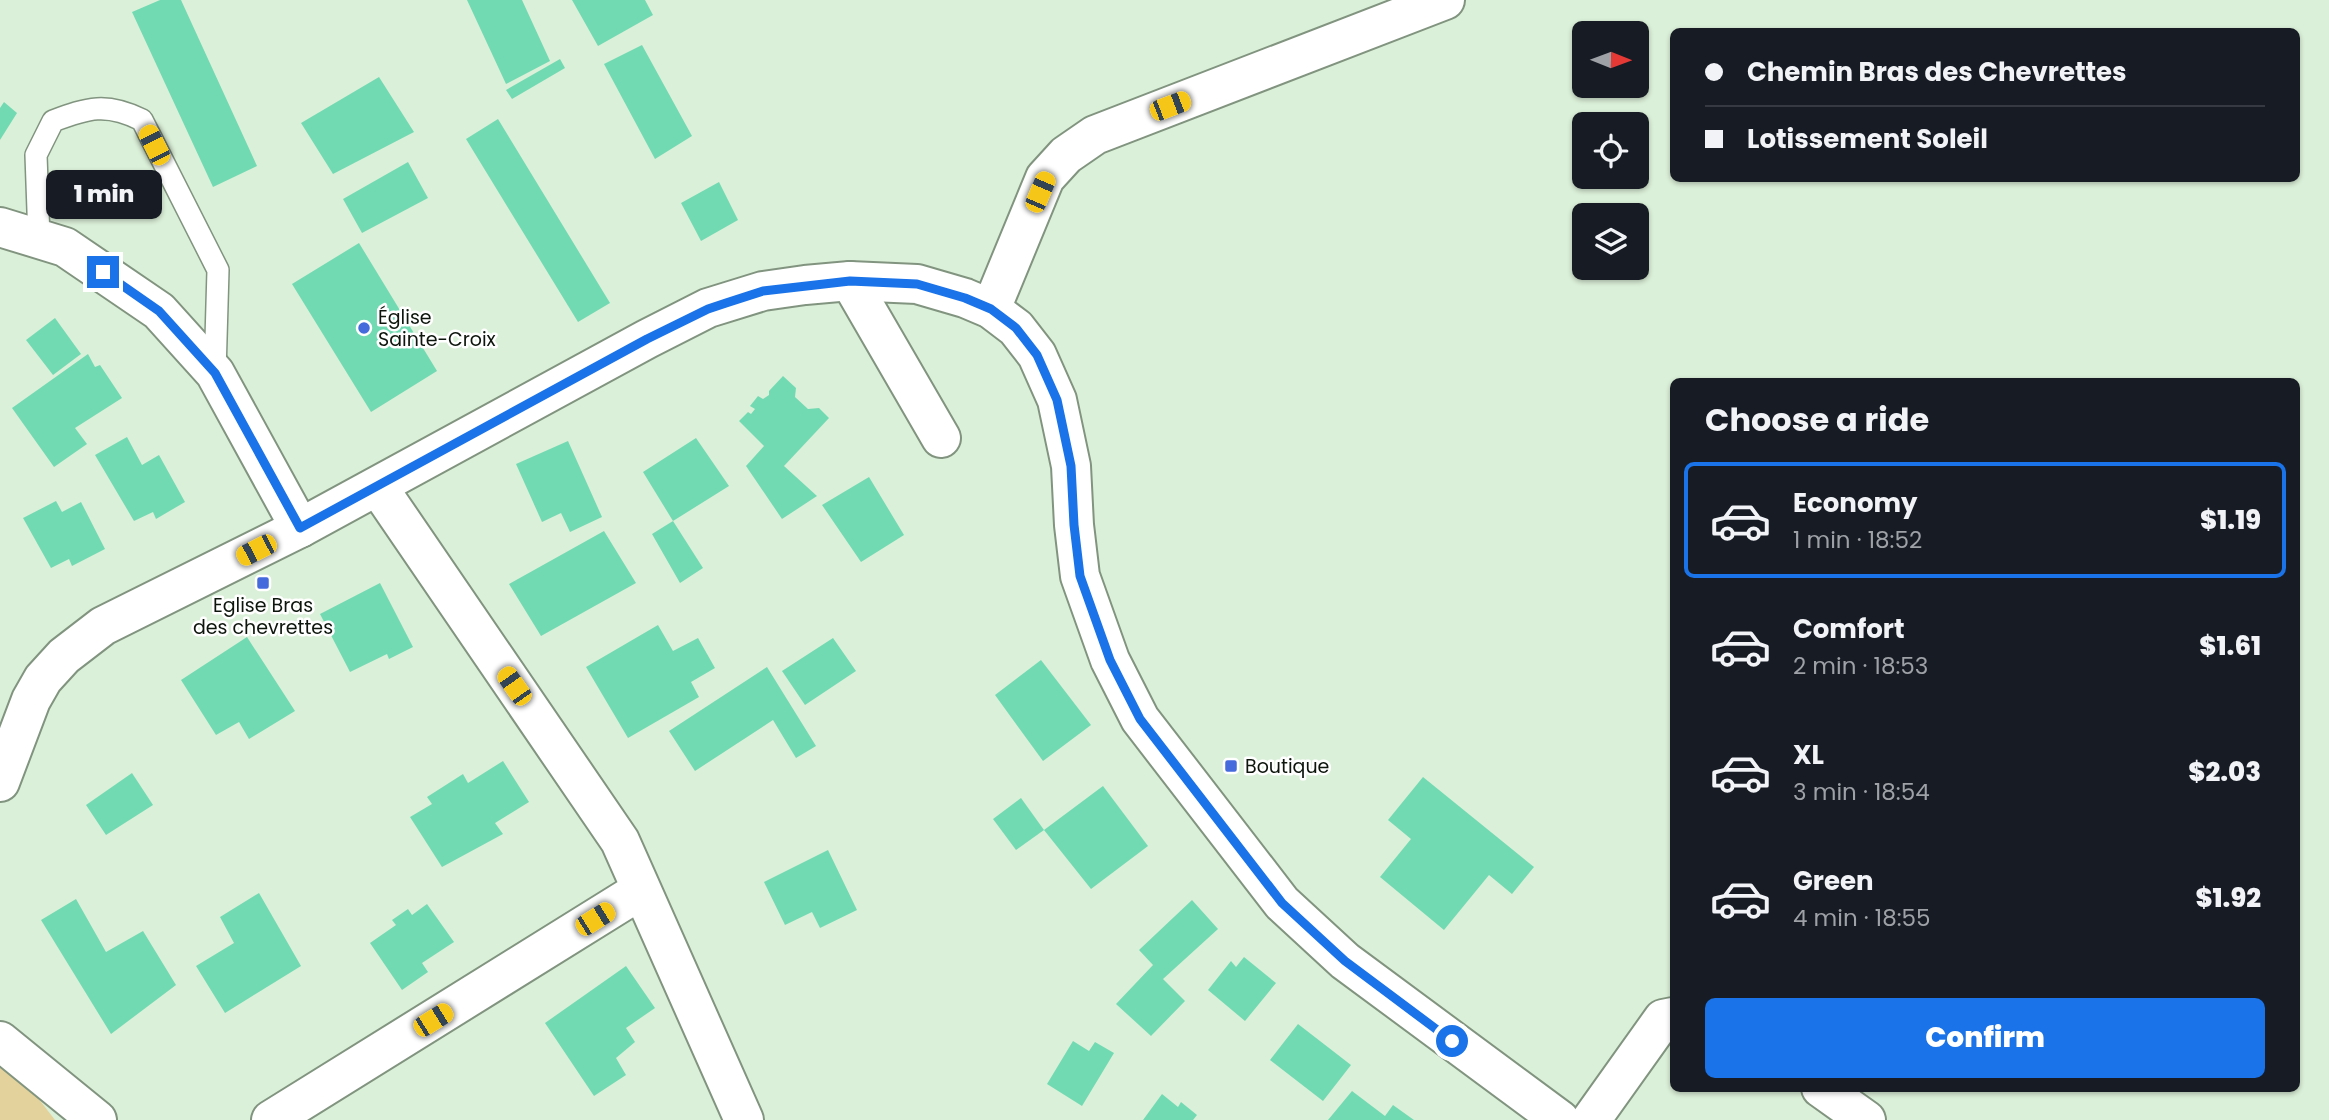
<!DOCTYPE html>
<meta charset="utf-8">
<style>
body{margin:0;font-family:Poppins,sans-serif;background:#20242c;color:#f1f3f6;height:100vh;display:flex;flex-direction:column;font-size:26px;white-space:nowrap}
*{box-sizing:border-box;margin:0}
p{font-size:23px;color:#9ea1a6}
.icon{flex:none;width:38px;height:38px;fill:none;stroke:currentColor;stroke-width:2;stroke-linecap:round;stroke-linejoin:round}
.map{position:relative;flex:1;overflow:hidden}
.details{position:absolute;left:1670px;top:378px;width:630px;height:714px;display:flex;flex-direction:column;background:#171b24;border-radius:10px;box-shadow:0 2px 5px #0004}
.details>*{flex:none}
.banner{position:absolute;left:1670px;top:28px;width:630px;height:154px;border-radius:10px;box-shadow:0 2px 5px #0004;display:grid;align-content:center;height:154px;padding:0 35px;background:#171b24}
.needle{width:46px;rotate:91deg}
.buttons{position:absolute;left:1572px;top:21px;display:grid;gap:14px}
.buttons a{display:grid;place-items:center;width:77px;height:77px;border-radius:10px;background:#171b24;box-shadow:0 2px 5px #0004;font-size:35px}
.end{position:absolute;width:32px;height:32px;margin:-16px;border:9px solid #1a73e8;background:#fff;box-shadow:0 0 0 4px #fff}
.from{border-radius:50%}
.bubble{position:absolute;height:49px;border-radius:10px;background:#171b24;box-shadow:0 2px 5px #0004;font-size:23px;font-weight:800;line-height:49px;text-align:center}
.car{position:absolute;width:21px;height:42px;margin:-21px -10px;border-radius:9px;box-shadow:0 0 5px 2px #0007;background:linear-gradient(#f5c518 24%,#345 0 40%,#f5c518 0 76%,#345 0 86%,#f5c518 0)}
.banner b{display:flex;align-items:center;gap:24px;height:66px;font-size:26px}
.banner b+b{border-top:2px solid #363941}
.banner i{width:18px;height:18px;background:#f1f3f6}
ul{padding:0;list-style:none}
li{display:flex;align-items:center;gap:21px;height:116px;margin:0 14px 10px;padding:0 21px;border:4px solid transparent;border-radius:10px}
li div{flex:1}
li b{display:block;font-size:26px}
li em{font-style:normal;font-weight:800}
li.selected{border-color:#1a73e8}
li>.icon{width:63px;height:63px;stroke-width:1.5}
h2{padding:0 35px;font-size:32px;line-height:84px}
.primary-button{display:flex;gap:14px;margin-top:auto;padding:14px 35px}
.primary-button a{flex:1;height:80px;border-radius:10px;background:#1a73e8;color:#fff;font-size:28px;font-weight:800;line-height:80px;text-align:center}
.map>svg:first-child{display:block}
.green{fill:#e3d29b}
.building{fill:#72dab3}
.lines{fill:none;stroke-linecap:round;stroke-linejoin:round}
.lane-casing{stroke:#81947f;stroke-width:24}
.street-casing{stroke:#81947f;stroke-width:42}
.secondary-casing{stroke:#81947f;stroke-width:42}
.lane{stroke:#fff;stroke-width:21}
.street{stroke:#fff;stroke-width:38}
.secondary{stroke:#fff;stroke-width:38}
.route{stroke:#1a73e8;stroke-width:9}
.poi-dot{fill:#446adc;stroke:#fff;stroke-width:2.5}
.labels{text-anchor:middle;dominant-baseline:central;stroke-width:5;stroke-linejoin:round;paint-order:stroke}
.poi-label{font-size:19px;fill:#0d150d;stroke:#fff;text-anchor:start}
</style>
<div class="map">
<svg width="2329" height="1120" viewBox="0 0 2329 1120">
<rect width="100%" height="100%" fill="#dbf0d8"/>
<path class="green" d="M0,1049L55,1120H0Z"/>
<path class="building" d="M160,0H181L257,166L213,187L132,12Z
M467,0H522L550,61L506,84Z
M572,0H645L653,15L598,46Z
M642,45L692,136L655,159L604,64Z
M560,59L565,68L512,99L506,90Z
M379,77L414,132L333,174L301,123Z
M4,102L17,113L0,140V108Z
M498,119L610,303L578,322L466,139Z
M408,162L428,198L362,233L343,199Z
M719,182L738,220L701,241L681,203Z
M359,243L437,371L371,412L292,284Z
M55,318L81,354L53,375L26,340Z
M88,354L95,367L100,365L122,398L75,428L87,444L54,467L12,408Z
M783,376L796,388L795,397L808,409L819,408L829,418L784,466L817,496L782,519L746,466L764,446L739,421L748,412L751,414L755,409L750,406L758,396L763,399L769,395V391Z
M127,437L142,465L159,455L185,502L156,519L153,512L134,521L95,455Z
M696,438L729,486L673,521L643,472Z
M568,441L602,517L570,532L561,513L542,522L516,464Z
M869,477L904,535L861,562L822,505Z
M56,501L62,512L81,502L105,549L72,566L69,559L51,568L23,518Z
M673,521L703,568L680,583L652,534Z
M604,531L636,583L541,636L509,584Z
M380,583L413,647L389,659L387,654L350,672L320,614Z
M658,625L673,651L698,638L715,668L691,682L699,697L628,738L586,667Z
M247,637L295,711L249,739L239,722L216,735L181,680Z
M833,638L856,671L805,705L782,671Z
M1041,660L1091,725L1043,761L995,695Z
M767,667L816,746L796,758L773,720L695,771L669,731Z
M503,761L529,802L495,823L503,834L442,867L410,817L432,804L427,797L463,774L468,783Z
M132,773L153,805L106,835L86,805Z
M1423,777L1534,867L1512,894L1489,875L1444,930L1380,877L1411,839L1388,820Z
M1103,786L1148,846L1091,889L1044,830Z
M1021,798L1044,830L1016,850L993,819Z
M828,850L857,910L820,928L812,912L785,925L764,882Z
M259,893L301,966L225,1013L196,966L234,943L220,917Z
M76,899L106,952L143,931L176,985L111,1034L41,920Z
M1192,900L1218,929L1163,979L1185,1001L1151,1036L1116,1004L1153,965L1139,950Z
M427,904L454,942L422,963L428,972L402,990L370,943L396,925L392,920L408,909L412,915Z
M1244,957L1276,983L1245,1021L1208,990L1231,961L1236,967Z
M626,966L655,1008L626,1028L635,1042L616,1058L626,1075L594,1096L545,1023Z
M1298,1024L1351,1065L1323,1101L1270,1060Z
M1073,1041L1089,1051L1095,1042L1114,1053L1082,1106L1047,1084Z
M1352,1091L1385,1116L1393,1105L1414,1120H1328Z
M1162,1094L1178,1107L1181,1102L1197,1115L1193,1120H1143Z"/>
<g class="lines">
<defs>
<path id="lane" d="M39,239L36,155L53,121C88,108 106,102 142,120L218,270L215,373"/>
<path id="street" d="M0,227L65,247L159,311L215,373L300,528
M850,281L941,438
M991,309L1045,178L1066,155L1095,135L1445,0
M378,487L620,841L744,1120
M0,1041L97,1120
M1821,1088L1866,1120
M271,1120L641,890
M1591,1120L1663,1019L1673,1017"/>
<path id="secondary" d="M0,782L31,700L43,679L64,656L103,626L300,528L647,339L708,308L763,291L805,285L850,281L917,284L965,298L991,309L1016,328L1037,355L1057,400L1071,466L1074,525L1080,576L1110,660L1140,719L1282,903L1345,961L1560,1120"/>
</defs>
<use href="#lane" class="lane-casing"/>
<use href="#street" class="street-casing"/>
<use href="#secondary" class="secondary-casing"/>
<use href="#lane" class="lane"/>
<use href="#street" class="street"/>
<use href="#secondary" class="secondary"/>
</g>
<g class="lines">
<path class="route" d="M103,272L159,311L215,373L300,528L647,339L708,309L726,303L763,291L850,281L917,284L965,298L991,309L1016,328L1037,355L1057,400L1071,466L1074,525L1080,576L1110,660L1140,719L1282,903L1345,961L1452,1041"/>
</g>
<g class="poi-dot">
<circle cx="364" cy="328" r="7"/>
<rect x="256" y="576" width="14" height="14" rx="3.5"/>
<rect x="1224" y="759" width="14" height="14" rx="3.5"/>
</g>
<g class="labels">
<g class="poi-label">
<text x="378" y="317">Église<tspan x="378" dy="22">Sainte-Croix</tspan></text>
<text x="263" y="605" text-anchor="middle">Eglise Bras<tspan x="263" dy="22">des chevrettes</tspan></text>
<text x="1245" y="766">Boutique</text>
</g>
</g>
</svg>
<div class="buttons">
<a><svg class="needle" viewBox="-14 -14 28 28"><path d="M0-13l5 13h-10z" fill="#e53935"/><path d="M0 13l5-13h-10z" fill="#9ea1a6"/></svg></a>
<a><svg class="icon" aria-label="locate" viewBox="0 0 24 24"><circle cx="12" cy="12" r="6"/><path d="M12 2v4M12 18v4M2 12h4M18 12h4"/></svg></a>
<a><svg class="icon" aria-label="layers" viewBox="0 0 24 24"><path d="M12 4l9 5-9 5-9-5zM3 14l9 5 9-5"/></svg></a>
</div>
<i class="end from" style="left:1452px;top:1041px"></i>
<i class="end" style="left:103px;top:272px"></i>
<div class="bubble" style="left:46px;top:170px;width:116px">1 min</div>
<i class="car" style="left:1170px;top:106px;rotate:69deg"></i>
<i class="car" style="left:154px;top:145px;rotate:333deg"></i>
<i class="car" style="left:1040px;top:192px;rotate:23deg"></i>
<i class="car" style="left:256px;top:550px;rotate:243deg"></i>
<i class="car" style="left:514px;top:686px;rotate:325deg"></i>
<i class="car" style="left:595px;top:919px;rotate:58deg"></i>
<i class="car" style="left:433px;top:1020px;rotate:58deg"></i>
<div class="banner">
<b><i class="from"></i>Chemin Bras des Chevrettes</b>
<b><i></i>Lotissement Soleil</b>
</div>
<section class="details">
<h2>Choose a ride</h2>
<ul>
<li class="selected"><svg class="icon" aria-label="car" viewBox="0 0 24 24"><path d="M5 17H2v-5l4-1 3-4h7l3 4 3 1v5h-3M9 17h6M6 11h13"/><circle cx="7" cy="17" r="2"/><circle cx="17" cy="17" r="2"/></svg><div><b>Economy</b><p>1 min · 18:52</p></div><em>$1.19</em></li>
<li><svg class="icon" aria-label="car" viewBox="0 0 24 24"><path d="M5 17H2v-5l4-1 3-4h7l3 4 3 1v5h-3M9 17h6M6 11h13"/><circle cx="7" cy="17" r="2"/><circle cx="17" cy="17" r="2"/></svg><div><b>Comfort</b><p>2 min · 18:53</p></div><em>$1.61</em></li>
<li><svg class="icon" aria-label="car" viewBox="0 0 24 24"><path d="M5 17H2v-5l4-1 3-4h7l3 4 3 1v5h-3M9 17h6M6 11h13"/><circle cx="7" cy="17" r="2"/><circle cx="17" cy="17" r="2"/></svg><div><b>XL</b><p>3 min · 18:54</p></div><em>$2.03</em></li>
<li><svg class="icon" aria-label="car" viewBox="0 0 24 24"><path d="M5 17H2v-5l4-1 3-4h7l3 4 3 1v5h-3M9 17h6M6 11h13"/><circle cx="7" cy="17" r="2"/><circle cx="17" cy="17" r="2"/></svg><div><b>Green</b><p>4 min · 18:55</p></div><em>$1.92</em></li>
</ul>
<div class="primary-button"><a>Confirm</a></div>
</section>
</div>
